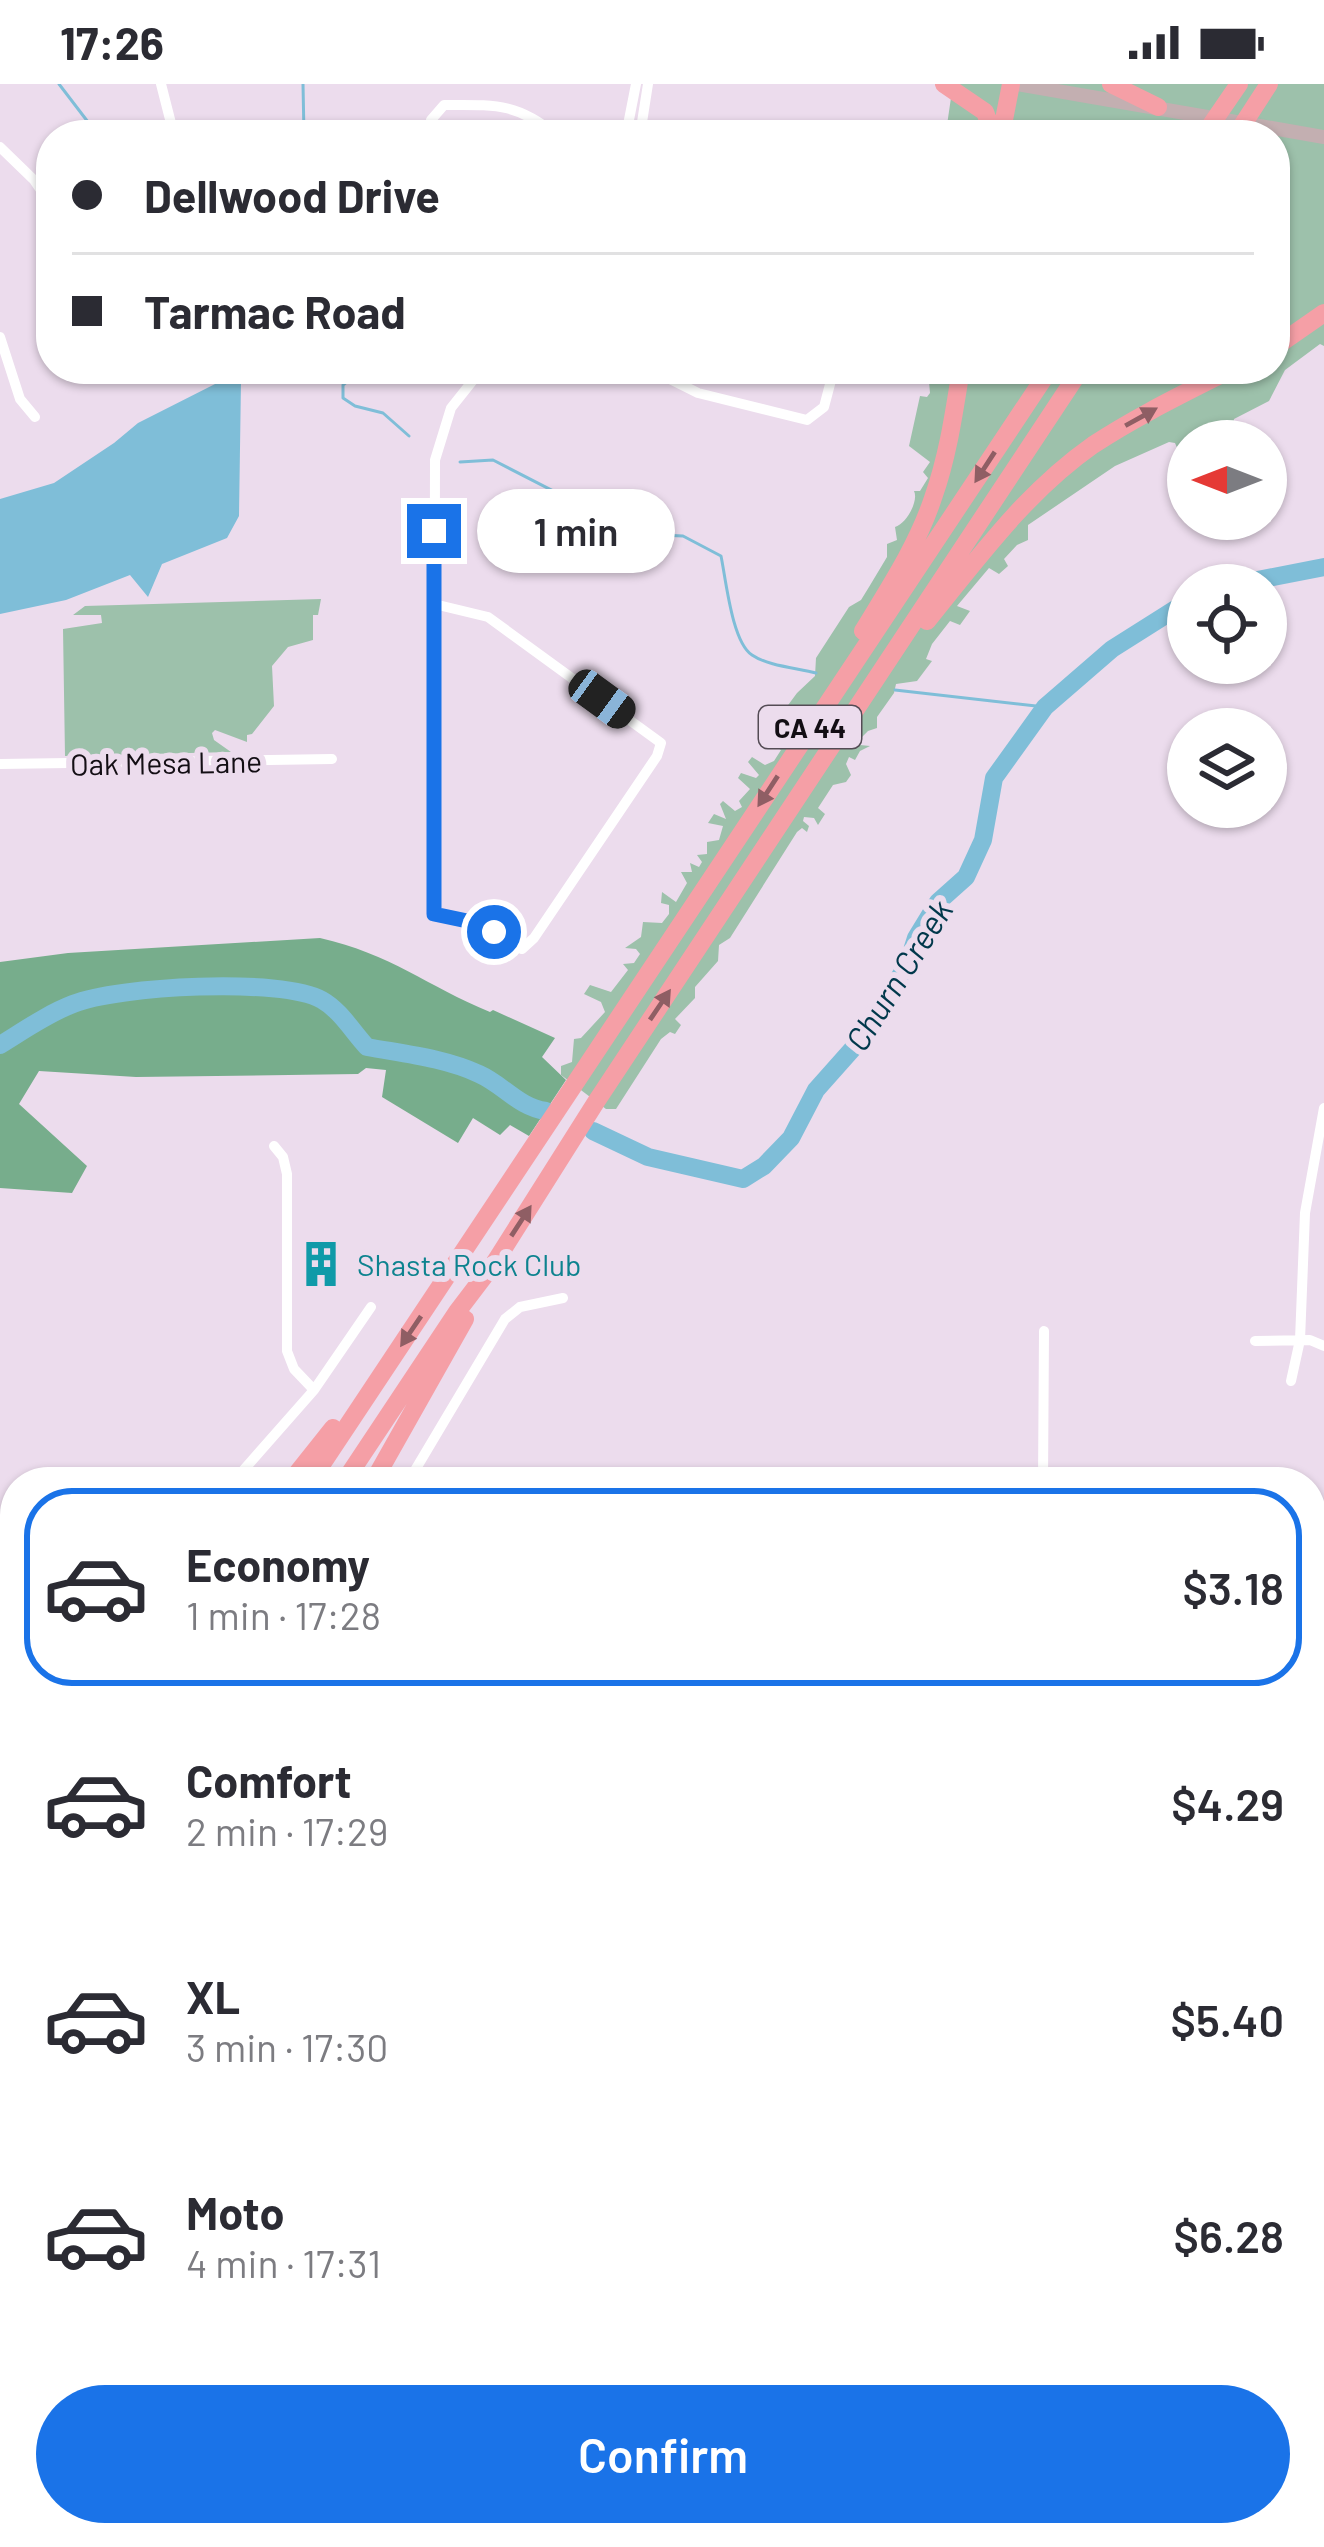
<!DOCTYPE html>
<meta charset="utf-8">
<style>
body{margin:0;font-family:Barlow,sans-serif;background:#f7f7f7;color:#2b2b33;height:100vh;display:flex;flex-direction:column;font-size:45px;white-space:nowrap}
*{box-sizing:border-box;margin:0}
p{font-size:39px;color:#7c7c81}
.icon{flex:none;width:66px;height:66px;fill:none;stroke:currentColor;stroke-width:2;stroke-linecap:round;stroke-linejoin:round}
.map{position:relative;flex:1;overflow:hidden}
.side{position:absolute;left:0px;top:1383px;width:1326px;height:1080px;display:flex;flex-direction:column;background:#fff;border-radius:48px 48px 0 0;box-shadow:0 3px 9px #0004}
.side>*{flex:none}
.banner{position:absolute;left:36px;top:36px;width:1254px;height:264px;border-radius:48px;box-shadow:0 3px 9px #0004;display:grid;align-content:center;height:264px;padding:0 36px;background:#fff}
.needle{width:78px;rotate:270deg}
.tools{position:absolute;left:1167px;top:336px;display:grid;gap:24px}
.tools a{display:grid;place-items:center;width:120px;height:120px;border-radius:50%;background:#fff;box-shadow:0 3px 9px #0004;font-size:60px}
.end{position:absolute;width:54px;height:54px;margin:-27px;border:15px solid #1a73e8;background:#fff;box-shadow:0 0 0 6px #fff}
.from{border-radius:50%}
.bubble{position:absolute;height:84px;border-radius:42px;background:#fff;box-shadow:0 3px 9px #0004;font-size:39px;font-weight:600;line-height:84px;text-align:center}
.car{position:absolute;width:36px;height:72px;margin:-36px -18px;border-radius:15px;box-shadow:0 0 9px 3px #0007;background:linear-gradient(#222 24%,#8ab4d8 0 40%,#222 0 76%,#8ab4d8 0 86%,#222 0)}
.banner b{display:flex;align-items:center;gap:42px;height:114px;font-size:45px}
.banner b+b{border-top:3px solid #e1e1e2}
.banner i{width:30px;height:30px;background:#2b2b33}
ul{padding:21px 0 0;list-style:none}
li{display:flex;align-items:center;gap:36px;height:198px;margin:0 24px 18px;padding:0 12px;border:6px solid transparent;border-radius:48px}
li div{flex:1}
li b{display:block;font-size:45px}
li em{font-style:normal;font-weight:600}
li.current{border-color:#1a73e8}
li>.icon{width:108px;height:108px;stroke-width:1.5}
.cta{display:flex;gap:24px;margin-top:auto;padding:24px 36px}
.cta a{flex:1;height:138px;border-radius:72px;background:#1a73e8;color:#fff;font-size:48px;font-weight:600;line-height:138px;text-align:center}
.status{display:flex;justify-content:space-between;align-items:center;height:84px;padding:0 60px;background:#fff;direction:ltr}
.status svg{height:33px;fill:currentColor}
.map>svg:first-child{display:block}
.green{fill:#9dc1ab}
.forest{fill:#77ad8c}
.water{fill:#7fbed8}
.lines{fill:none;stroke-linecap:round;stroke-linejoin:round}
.stream{stroke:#7fbed8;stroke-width:3}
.river{stroke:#7fbed8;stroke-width:18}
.street{stroke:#fff;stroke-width:10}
.secondary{stroke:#c3afb1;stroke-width:14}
.highway{stroke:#f59fa6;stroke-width:18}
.oneway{fill:#8f5e64}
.route{stroke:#1a73e8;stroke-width:15}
.labels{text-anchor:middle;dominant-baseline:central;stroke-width:12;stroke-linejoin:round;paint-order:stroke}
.shield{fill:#ecdced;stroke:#544c55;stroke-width:3}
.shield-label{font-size:27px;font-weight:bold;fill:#130e14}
.street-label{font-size:30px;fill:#130e14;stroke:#ecdced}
.culture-label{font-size:30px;fill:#0d838f;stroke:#ecdced;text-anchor:start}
.water-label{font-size:33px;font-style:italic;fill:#00384b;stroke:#ecdced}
</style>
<div class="status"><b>17:26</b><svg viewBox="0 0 49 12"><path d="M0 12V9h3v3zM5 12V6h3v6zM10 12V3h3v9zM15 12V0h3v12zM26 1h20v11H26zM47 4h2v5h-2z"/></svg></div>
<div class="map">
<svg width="1324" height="2463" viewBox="0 0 1324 2463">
<rect width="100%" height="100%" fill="#ecdced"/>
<path class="green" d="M953,0H1324V262L1320,260L1285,286L1269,317L1234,335L1232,345L1216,351L1210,346L1188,353V365L1179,368L1175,359L1169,358L1115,382L1028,441V456L1017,461L1004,475L1008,482L999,490L989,484L957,522L970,527L960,541L950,537L932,560L926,575L932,577L917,597L896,600L894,609L877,633V644L868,647L859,656L860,661L870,662L860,667L855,676L849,673L846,680L851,691L846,698L833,701L818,724L825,730L818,741L814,734L804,733L803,737L809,742L807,748L802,744L797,748L730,854L719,861L718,877L695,903V914L675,935L681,941L675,950L670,948L661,955L616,1025H606L561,991V982L572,978L574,955L581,954L605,928L601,918L584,910L590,901L611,908L628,886L623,880L634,879L640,870L636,865L625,864L641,853L643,838L662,839L669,830V821L661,819L662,808L676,818L687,799L681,788H692L690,779L699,783L702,778L697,771L707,770V758L719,756L723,742L708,739L714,730L726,735L720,720L723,717L735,727L742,723L739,717L750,705L738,694L741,689L756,694L759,691L748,678L752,673L765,681L774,677L781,666L763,655L797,609L815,592L816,574L849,523L861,516L869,503L887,473V460L897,456L895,443C906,440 919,417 914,407H920L928,394L923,388L930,378L909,362L920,312L927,313L930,309L929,298L946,297L948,285H1275V51H952L947,41Z
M321,515L318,531H313V556L288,563L272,582L274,622L252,650L247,651V658L215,646L212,649L214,656L231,668L65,672L63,545L102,539L101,531H73L85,522Z
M1311,2302H1324V2463H1131V2448H1311Z"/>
<path class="forest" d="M320,854C391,870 427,902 490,928L493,926L555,954L542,973L566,996L529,1052L510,1041L500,1051L473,1034L458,1059L382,1013L386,986L366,984L358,990L136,993L39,987L19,1020L87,1082L72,1109L0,1104V878L68,869Z"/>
<path class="water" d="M237,294L241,297L239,432L227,454L162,480L148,513L130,491L66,516L0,530V415L54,399L114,359L138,339L219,298Z"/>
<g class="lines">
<path class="stream" d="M59,0L88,38L92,51
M303,0L304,51
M226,285L231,297
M351,285L350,295L343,301V314L355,322L383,329L409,352
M460,378L493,376L637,450L683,452L721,472C726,496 732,558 752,571C768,582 797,584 816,589
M895,606L1045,623"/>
<path class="river" d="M1232,501L1324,483
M0,961C23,947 47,930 73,920C117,902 282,893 322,916C340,926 353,948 367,963C405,970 444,974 479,990C504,1001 518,1023 546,1027
M593,1047L648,1073L743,1095L764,1082L791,1054L816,1006L864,952L908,879L916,854L938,818L966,793L983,756L994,694L1045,623L1112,565L1188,517"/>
<path class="street" d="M161,0L174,51
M431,51V36L444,21C493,21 517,18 556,51
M626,51L636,0
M640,51L648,0
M0,63L34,96L51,121
M0,253L20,315L35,333
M650,285L698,309L807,336L824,323L834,285
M434,520L488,533L661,659L657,672L534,854L522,865L472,838L434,829L435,376L451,324L482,285
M0,680L332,675
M274,1062L283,1073L287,1090V1267L294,1285L314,1306
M1255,1257L1310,1256L1324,1262
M1291,1297L1300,1256L1305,1129L1324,1024
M233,1398L314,1306L371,1223
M408,1398L505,1235L520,1223L563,1214
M1043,1398L1044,1247
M0,1586L15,1575
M0,2086L15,2085
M1311,2158H1324
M0,2232L15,2231
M0,2385H15
M545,2461L659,2458
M15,2463V2448
M185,2463L186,2448"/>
<path class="secondary" d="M1017,0L1324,53
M0,1712H15
M1311,1716L1324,1717
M357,2463V2448"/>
<path class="highway" d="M944,0L985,28L993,51
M1111,0L1158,23
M1001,51L1011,0
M1204,51L1239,0
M1236,51L1269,0
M1275,263L1324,229
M927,537C978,474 1026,408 1093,361C1137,332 1185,309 1232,285
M863,547C889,504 917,462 933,414C948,372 954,329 961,285
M290,1398L333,1344
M310,1398L1050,285
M344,1398L457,1228L495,1178L596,1018L1081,285
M373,1398L465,1235
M0,1663L15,1638
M0,1723L5,1734L0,1784
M0,1866L15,1843
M0,1912L15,1889
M0,1952L15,1933"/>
</g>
<defs><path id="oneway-solid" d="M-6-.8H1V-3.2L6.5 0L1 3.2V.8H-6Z" transform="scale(3)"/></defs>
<g class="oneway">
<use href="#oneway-solid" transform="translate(1141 333) rotate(-29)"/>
<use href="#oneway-solid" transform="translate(985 383) rotate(123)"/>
<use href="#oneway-solid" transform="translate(768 707) rotate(123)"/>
<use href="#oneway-solid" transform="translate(660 921) rotate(-56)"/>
<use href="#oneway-solid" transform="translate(521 1137) rotate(-57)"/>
<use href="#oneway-solid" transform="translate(411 1247) rotate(124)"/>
</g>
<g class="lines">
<path class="route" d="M434,447V830L472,838L494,848"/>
</g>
<defs>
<symbol id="building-bare" viewBox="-9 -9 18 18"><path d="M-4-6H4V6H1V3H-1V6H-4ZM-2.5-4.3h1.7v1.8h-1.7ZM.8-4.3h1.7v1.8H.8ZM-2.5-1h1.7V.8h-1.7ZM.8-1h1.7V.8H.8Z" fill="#0f9aa8" stroke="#ecdced" stroke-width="2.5" paint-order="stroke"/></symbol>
</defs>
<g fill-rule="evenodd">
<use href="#building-bare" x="288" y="1147" width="66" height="66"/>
</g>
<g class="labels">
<rect class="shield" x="759" y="622" width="102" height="42" rx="9"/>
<g class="shield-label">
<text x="810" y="643">CA 44</text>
</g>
<g class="street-label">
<text transform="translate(166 678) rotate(-1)">Oak Mesa Lane</text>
</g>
<g class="culture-label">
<text x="357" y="1180">Shasta Rock Club</text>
</g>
<g class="water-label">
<text transform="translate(898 891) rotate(-58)">Churn Creek</text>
</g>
</g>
</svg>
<div class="tools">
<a><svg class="needle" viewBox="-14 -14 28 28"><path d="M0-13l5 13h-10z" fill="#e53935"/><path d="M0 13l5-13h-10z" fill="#7c7c81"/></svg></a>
<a><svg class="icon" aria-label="locate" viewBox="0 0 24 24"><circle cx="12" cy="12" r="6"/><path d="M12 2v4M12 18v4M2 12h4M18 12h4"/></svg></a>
<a><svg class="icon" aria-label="layers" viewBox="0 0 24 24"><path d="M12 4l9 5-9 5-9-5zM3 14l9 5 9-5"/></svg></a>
</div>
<i class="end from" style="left:494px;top:848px"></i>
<i class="end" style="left:434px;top:447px"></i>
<div class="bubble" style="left:477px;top:405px;width:198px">1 min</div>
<i class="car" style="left:602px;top:615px;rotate:126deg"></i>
<div class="banner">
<b><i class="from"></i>Dellwood Drive</b>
<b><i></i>Tarmac Road</b>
</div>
<section class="side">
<ul>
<li class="current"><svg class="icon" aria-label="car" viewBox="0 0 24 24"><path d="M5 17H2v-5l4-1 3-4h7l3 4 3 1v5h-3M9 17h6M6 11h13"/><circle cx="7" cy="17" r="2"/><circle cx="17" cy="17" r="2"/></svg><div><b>Economy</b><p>1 min · 17:28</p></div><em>$3.18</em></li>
<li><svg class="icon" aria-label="car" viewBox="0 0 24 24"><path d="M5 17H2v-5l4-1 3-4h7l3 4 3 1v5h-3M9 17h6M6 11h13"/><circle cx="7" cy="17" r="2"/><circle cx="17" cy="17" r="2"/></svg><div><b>Comfort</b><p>2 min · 17:29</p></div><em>$4.29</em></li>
<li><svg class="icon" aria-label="car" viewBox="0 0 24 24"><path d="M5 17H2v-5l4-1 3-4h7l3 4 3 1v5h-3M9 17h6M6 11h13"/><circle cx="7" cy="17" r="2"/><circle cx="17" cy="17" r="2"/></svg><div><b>XL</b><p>3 min · 17:30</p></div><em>$5.40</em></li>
<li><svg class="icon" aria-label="car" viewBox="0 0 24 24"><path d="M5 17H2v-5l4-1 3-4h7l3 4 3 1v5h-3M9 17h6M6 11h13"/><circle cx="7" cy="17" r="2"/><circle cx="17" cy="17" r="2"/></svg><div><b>Moto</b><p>4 min · 17:31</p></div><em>$6.28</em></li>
</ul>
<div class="cta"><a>Confirm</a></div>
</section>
</div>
